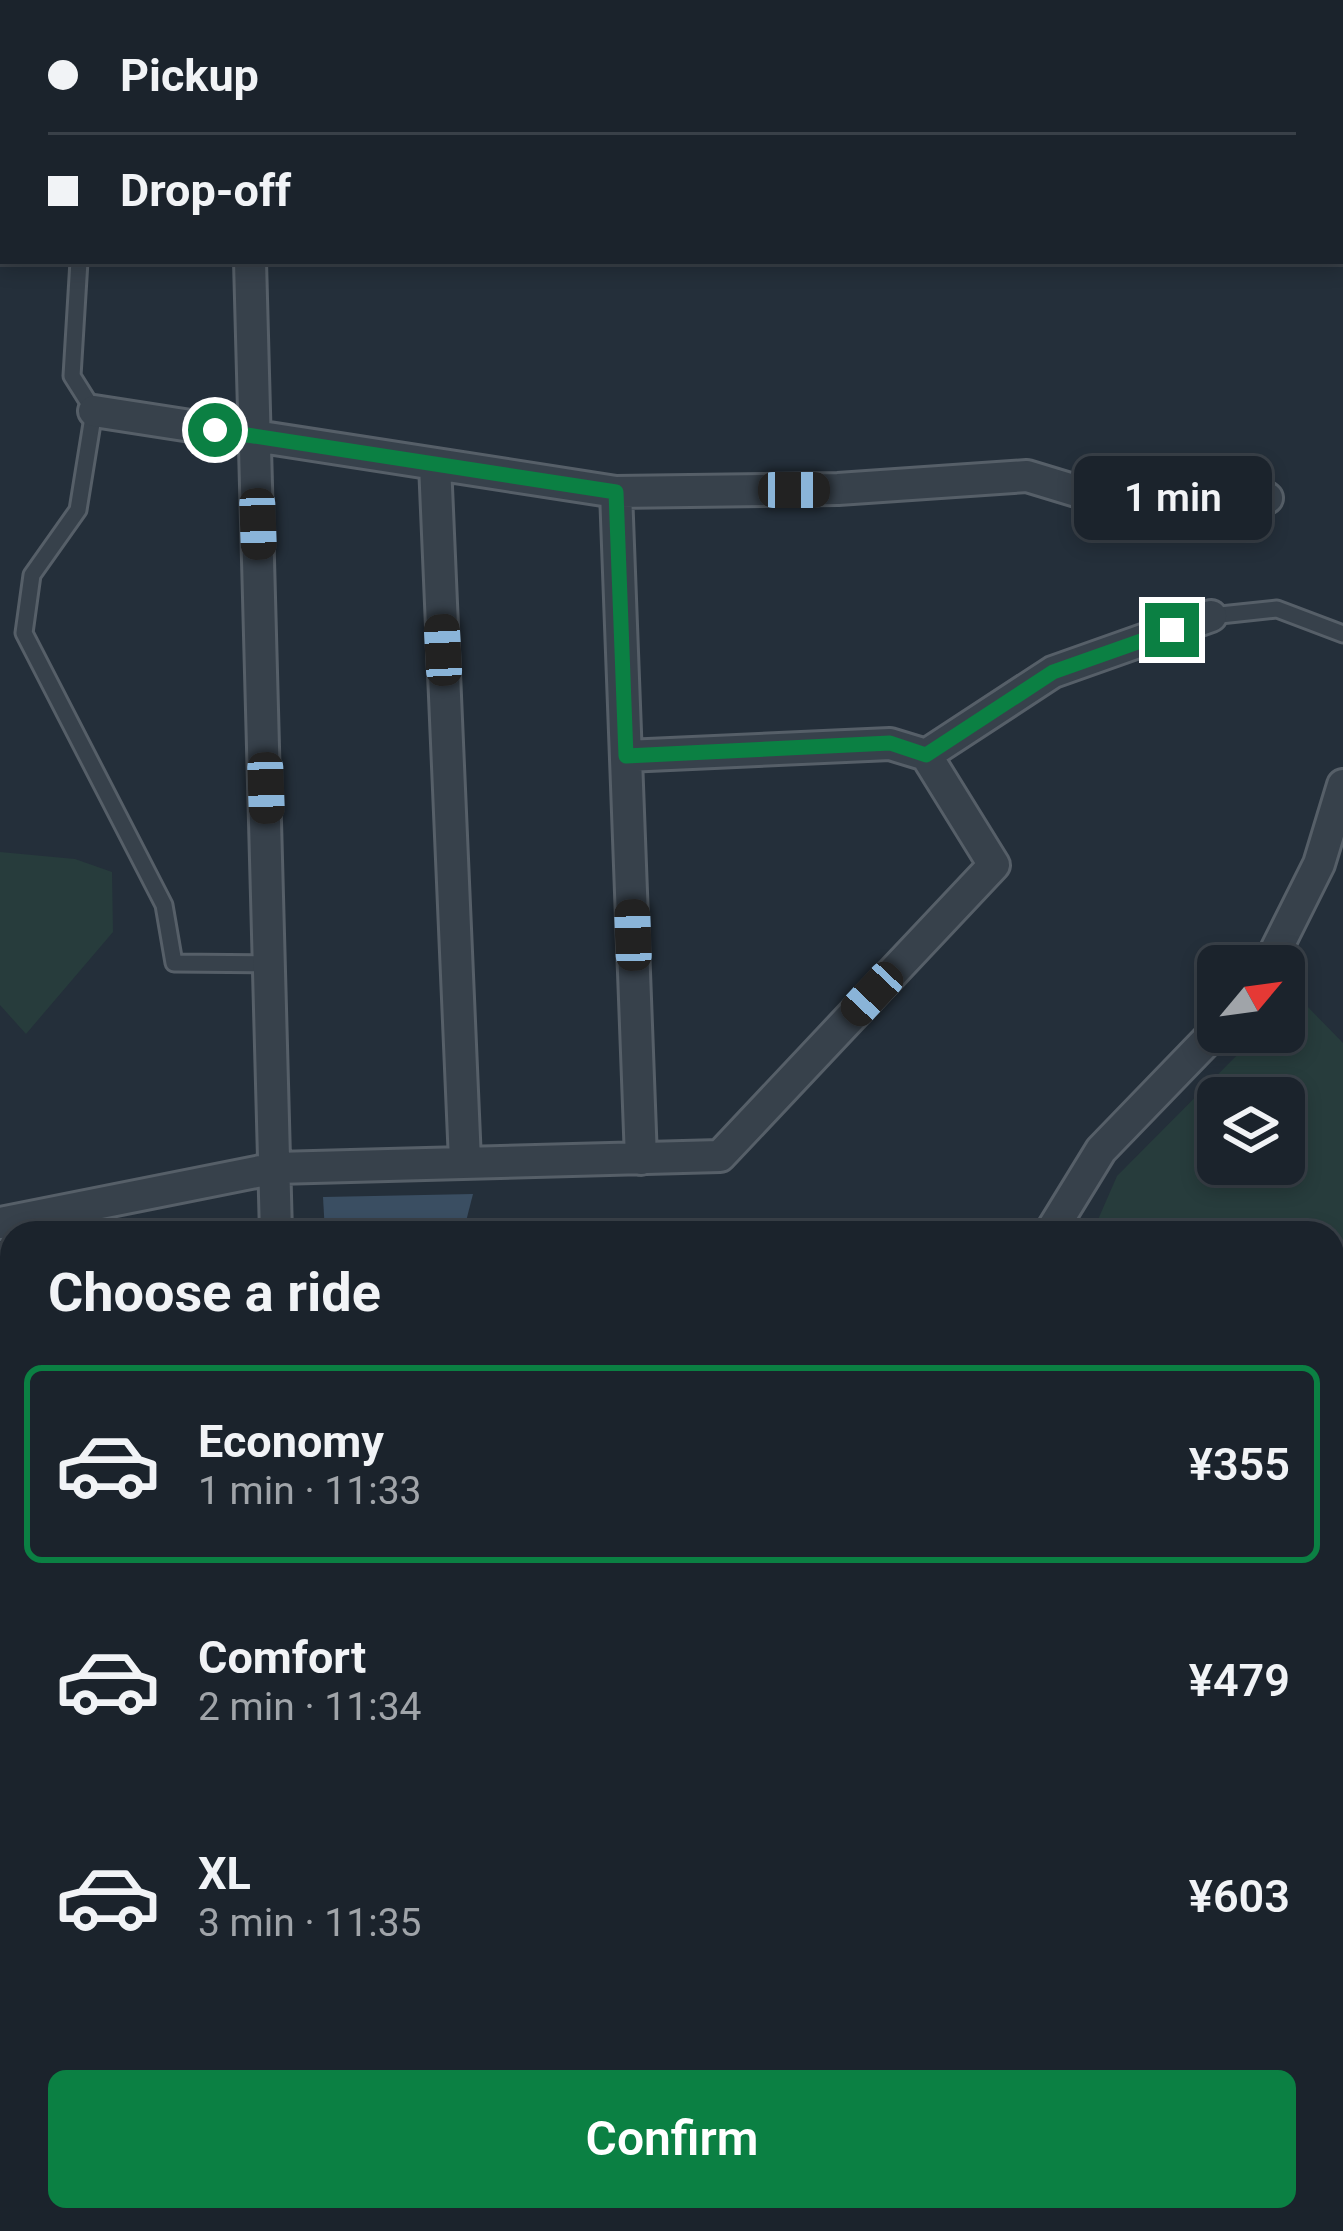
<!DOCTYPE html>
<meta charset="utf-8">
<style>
body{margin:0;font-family:Roboto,sans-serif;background:#242b34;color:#f1f3f6;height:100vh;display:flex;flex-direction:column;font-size:45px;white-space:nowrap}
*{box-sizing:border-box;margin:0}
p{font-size:39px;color:#a0a4a9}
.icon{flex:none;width:66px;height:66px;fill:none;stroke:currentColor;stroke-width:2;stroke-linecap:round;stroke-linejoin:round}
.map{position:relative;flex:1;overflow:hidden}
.sheet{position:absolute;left:0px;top:1221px;width:1344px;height:1011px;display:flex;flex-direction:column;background:#1b232c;border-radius:36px 36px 0 0;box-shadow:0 6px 18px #0003,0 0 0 3px #394048}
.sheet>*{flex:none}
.hud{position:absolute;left:0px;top:0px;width:1344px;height:264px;box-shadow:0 6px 18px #0003,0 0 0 3px #394048;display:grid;align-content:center;height:264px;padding:0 48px;background:#1b232c}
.needle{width:78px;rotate:61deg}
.tools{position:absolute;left:1197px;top:945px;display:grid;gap:24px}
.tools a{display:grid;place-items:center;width:108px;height:108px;border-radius:18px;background:#1b232c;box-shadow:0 6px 18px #0003,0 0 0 3px #394048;font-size:60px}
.end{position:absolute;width:54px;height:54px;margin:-27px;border:15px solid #0b8043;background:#fff;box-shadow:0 0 0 6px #fff}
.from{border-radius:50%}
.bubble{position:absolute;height:84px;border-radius:18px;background:#1b232c;box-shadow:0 6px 18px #0003,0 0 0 3px #394048;font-size:39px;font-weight:600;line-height:84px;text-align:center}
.car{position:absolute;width:36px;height:72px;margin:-36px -18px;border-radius:15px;box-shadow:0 0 9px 3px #0007;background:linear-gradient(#222 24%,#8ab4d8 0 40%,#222 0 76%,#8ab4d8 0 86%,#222 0)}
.hud b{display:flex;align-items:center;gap:42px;height:114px;font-size:45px}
.hud b+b{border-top:3px solid #394048}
.hud i{width:30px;height:30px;background:#f1f3f6}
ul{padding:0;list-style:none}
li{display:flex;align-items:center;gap:36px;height:198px;margin:0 24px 18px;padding:0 24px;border:6px solid transparent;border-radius:18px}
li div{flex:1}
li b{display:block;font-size:45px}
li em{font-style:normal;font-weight:600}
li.active{border-color:#0b8043}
li>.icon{width:108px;height:108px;stroke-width:1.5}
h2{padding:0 48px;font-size:54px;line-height:144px}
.primary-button{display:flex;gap:24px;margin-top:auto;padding:24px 48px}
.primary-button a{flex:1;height:138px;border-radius:18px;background:#0b8043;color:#fff;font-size:48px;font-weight:600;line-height:138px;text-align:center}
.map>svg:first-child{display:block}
.green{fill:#273c3c;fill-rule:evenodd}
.water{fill:#3a4e62}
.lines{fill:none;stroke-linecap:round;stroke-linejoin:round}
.lane-casing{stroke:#565f68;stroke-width:21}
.street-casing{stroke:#565f68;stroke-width:36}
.secondary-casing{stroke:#565f68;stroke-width:48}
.path{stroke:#46595a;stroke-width:6;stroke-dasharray:9 9;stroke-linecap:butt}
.lane{stroke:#37414b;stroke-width:15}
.street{stroke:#37414b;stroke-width:30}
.secondary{stroke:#46505d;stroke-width:42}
.route{stroke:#0b8043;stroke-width:15}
</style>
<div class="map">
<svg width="1343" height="2231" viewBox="0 0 1343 2231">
<rect width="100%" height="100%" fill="#242f3a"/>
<path class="green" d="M0,852L75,859L112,872L113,932L26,1034L0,1005Z
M1304,1003L1343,1043V1413L1332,1432V1233H1199L1194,1223L1168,1233L1093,1231L1117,1176L1260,1032H1284V1015ZM1218,1098H1284V1164H1218Z"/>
<path class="water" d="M473,1194L463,1233H325L323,1197Z"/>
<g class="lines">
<defs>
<path id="lane" d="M79,261L72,376L94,411L78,510L32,575L24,633L164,905L174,963L271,964
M1211,616L1277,609L1343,634"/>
<path id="street" d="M1204,0L1206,3
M133,3V0
M390,3V0
M0,123L3,122
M250,261L276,1233
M94,411L616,492L838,489L1027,476L1139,510L1267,498
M435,464L465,1161
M616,492L641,1159
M626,756L890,744L926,755L1053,672L1211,616
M1268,966L1319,864L1343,785
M0,1223L276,1168L720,1156L994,865L926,755
M1050,1233L1101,1150L1218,1029
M0,1332L12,1330
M0,1526L12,1523
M1332,1545L1343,1543
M1332,1938L1343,1931
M0,2023L12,2026
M412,2220L422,2231
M517,2231L522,2220
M1052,2231L1065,2220"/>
<path id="secondary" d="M0,77L3,78
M1341,106H1343"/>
</defs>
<use href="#lane" class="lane-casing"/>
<use href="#street" class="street-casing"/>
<use href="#secondary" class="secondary-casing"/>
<path class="path" d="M990,2231L994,2220"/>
<use href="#lane" class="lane"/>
<use href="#street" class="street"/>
<use href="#secondary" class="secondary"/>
</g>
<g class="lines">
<path class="route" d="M215,430L616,492L626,756L890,743L926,755L1053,672L1172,630"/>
</g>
</svg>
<div class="tools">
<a><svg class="needle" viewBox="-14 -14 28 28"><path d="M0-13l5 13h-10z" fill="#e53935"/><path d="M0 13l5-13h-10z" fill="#a0a4a9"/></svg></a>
<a><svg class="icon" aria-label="layers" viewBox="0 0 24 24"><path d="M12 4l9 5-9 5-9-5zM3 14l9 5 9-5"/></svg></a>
</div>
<i class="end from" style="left:215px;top:430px"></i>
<i class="end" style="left:1172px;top:630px"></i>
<div class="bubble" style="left:1074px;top:456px;width:198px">1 min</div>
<i class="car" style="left:794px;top:490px;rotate:90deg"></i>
<i class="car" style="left:258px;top:524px;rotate:178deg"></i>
<i class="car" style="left:443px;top:650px;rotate:357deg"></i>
<i class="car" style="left:266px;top:788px;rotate:178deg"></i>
<i class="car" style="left:633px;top:935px;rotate:358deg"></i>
<i class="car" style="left:872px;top:994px;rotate:223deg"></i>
<div class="hud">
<b><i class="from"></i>Pickup</b>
<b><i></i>Drop-off</b>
</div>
<section class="sheet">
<h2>Choose a ride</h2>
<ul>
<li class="active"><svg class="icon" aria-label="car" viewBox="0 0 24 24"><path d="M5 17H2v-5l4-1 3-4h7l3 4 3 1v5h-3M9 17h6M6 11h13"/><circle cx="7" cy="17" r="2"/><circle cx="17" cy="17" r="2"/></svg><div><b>Economy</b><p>1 min · 11:33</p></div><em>¥355</em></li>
<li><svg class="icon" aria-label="car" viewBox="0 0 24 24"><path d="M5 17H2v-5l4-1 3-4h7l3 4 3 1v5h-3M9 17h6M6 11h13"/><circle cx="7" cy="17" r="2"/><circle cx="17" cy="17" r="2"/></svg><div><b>Comfort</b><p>2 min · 11:34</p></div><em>¥479</em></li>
<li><svg class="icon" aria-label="car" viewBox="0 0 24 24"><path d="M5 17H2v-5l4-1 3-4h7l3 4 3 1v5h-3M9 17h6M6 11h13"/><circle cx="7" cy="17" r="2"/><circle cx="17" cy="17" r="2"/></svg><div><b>XL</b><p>3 min · 11:35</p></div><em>¥603</em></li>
</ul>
<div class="primary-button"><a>Confirm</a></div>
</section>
</div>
